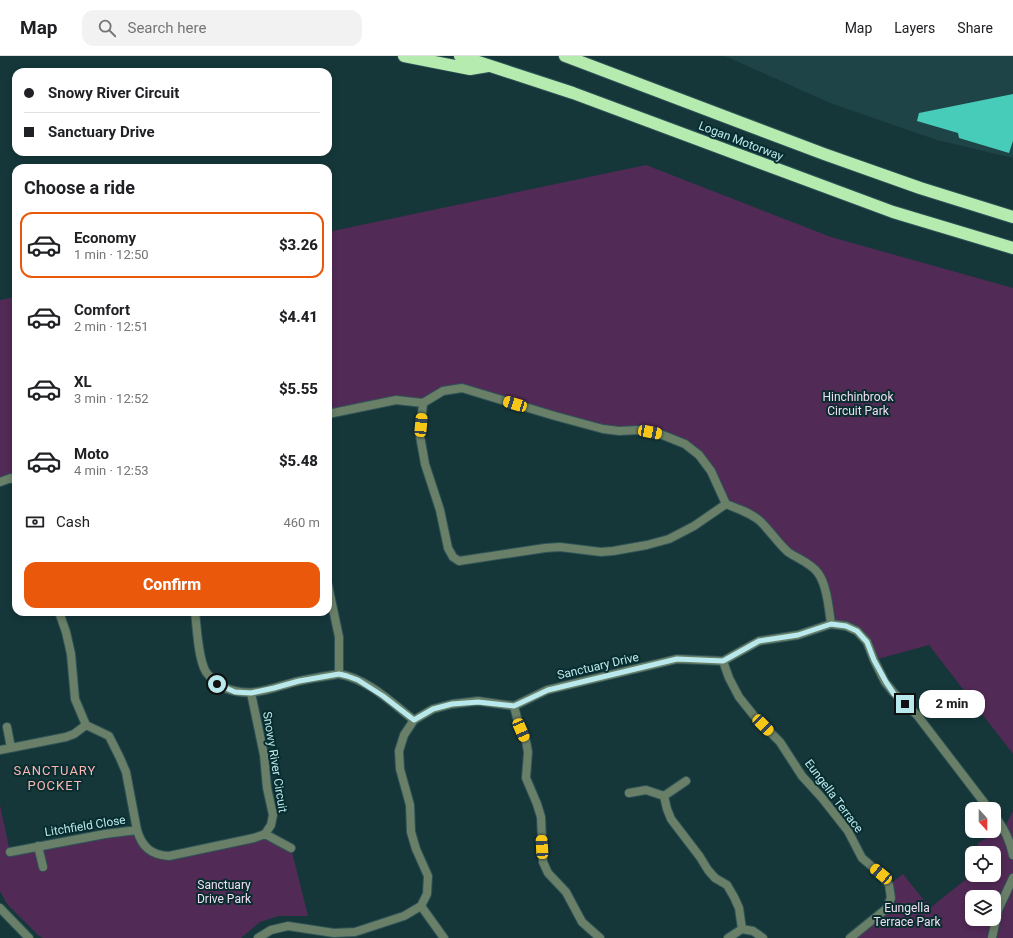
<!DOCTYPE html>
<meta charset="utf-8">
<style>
body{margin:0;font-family:Roboto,sans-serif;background:#f2f2f2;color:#202124;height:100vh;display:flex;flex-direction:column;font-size:15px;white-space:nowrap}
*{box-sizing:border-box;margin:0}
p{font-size:13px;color:#757577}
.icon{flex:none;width:22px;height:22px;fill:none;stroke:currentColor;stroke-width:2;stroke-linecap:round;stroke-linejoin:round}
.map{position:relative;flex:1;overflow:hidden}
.drawer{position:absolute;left:12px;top:108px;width:320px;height:452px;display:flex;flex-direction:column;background:#fff;border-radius:12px;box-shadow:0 2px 6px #0003}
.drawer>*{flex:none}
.banner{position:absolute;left:12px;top:12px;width:320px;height:88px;border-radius:12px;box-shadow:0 2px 6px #0003;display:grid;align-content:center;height:88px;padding:0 12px;background:#fff}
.needle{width:26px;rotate:159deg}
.buttons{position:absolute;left:965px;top:746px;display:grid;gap:8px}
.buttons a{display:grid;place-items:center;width:36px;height:36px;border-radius:8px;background:#fff;box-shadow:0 2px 6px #0003;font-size:20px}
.end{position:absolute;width:18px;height:18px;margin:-9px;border:5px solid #b9e9ed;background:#111;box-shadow:0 0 0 2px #111}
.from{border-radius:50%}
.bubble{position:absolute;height:28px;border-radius:12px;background:#fff;box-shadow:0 2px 6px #0003;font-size:13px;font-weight:800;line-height:28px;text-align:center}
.car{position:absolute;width:12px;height:24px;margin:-12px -6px;border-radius:5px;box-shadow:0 0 3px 1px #0007;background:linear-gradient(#f5c518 24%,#345 0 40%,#f5c518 0 76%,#345 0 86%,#f5c518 0)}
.banner b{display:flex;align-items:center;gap:14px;height:38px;font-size:15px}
.banner b+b{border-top:1px solid #e0e0e0}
.banner i{width:10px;height:10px;background:#202124}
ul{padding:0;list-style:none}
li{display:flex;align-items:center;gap:12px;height:66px;margin:0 8px 6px;padding:0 4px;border:2px solid transparent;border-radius:12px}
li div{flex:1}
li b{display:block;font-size:15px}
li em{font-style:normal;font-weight:800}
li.selected{border-color:#ea580c}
li>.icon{width:36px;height:36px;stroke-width:1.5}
h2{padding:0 12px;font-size:18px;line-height:48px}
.pay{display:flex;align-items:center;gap:10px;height:44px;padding:0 12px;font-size:15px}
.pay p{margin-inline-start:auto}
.button{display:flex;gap:8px;margin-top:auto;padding:8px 12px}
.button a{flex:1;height:46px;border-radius:12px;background:#ea580c;color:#fff;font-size:16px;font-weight:800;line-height:46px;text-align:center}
header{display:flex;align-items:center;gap:24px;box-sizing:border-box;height:56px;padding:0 20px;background:#fff;border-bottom:1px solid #e0e0e0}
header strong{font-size:19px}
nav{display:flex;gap:22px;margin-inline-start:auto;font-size:14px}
.search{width:280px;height:36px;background:#f2f2f2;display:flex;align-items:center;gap:10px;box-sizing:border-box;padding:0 14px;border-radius:12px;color:#757577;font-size:15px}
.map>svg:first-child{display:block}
.built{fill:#1e4447}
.green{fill:#512a56;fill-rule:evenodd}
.building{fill:#48ccba}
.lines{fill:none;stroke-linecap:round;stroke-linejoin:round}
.minor-casing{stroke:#2f5357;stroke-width:10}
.tertiary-casing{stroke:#2f5357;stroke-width:10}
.motorway-casing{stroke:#2f5357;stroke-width:14}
.minor{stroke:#697f67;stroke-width:8}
.tertiary{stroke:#697f67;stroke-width:8}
.motorway{stroke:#b5ebaf;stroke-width:12}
.route{stroke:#b9e9ed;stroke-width:5}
.labels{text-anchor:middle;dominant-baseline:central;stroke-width:4;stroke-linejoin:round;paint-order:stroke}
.street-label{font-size:12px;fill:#b9e9ed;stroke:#092d2f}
.park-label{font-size:12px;fill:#f0ddf2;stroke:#092d2f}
.neighbourhood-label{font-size:13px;letter-spacing:1px;fill:#fcb7b4;stroke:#092d2f}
</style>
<header>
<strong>Map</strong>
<div class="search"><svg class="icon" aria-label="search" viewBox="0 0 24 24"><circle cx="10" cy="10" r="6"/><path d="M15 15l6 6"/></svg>Search here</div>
<nav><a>Map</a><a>Layers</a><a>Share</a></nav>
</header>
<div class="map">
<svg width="1013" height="882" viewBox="0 0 1013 882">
<rect width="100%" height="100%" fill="#15373a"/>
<path class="built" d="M725,0H1013V102L937,84L830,47Z"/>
<path class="green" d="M646,109L831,181L1013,232V698L929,589L874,604L857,575L831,568L818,518L789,496L761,466L726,448L699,399L660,378L619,375L462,332L443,335L423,347L410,345L328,358V176Z
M16,241V424L0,426V244Z
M0,749L10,796L137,774L158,799L265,778L291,792L308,860H278L260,866L241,882H43L39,880L7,848L0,835Z
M1013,755V882H850L886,853L889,829L903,818L930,852L970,820L972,812V819H994V797H975L978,787L1004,772ZM972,841H994V863H972Z"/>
<path class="building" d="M1013,38V85L1009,97L959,82L958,77L917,65L919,57Z"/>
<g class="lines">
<defs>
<path id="minor" d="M423,347L443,335L462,332L555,360L603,373L619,375L639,374L660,378L685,388L699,399L711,415L726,448C738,453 752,457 761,466C771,476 778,487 788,496C798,503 811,507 818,517C827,529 829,554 831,568
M423,347L420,380L425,408L440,454L448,492L453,501L459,505L545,492L560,491L601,496L613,495L647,489L669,483L694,470L726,448
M328,358L396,344L423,347
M0,426L11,422L16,424
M328,529L339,581V618C368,623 392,647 414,664
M59,556L66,576L71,598L75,643L86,669L109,680L120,702L126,716L137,774C142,791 151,799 169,800L254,782L265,778L271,769L273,759L267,732L264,699L251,637
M195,556C197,572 198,603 206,616C211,623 218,628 225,632C252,643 273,631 299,625C312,622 326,620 339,618
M723,605L729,622L739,641L755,661L780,686L802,720L822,742L848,775L862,802L881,818L889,829L891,842L886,853L850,882
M514,650L517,662L526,685L528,696L526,722L537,748L541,761L543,806L548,817L566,836L582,866L600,882
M7,671L11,692
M0,694L66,681L74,678L86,669
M629,737L646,734L664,740L686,725
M664,740L667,753L671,763L700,801L708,814L715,822L727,829L734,841L739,852L742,873
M265,778L291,792
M38,790L43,811
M10,796L105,778L137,774
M421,850L444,882
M728,882L742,873L753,875L763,882"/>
<path id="tertiary" d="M994,759C1004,772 1010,783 1013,799
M0,852L29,882
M258,882L271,874L288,870L334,877L355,876L404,860L421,850L427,838L428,820L416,793L411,776L410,749L400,713L399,695L404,679L414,664L433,653L452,648L478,645L514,650L547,634L677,603L723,605L759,585L798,579L831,568L846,570L857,575L867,586L874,604L885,626L894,637L917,659L989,753
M992,882L998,854L1013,822"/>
<path id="motorway" d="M404,0L470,13L488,10
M460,0L573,37L893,156L1013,192
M565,0L824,98L920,132L1013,161"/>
</defs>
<use href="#minor" class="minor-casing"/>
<use href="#tertiary" class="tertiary-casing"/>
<use href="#motorway" class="motorway-casing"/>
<use href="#minor" class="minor"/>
<use href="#tertiary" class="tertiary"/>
<use href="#motorway" class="motorway"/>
</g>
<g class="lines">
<path class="route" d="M217,628L235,636L251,637L274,632L299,625L339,618L347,620L358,624L383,640L414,664L433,653L452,648L478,646L514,650L548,634L677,603L723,605L759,585L798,579L831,568L846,570L857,575L867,586L874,604L886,626L894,638L905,648"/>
</g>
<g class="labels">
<g class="street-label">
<text transform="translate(741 85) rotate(21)">Logan Motorway</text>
<text transform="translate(598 610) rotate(-13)">Sanctuary Drive</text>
<text transform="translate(275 706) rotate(81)">Snowy River Circuit</text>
<text transform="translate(834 740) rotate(53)">Eungella Terrace</text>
<text transform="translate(85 770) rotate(-9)">Litchfield Close</text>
</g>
<g class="park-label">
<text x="858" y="341">Hinchinbrook<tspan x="858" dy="14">Circuit Park</tspan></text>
<text x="224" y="829">Sanctuary<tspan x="224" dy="14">Drive Park</tspan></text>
<text x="907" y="852">Eungella<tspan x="907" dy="14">Terrace Park</tspan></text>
</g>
<g class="neighbourhood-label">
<text x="55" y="714">SANCTUARY<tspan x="55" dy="15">POCKET</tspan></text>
</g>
</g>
</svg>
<div class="buttons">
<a><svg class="needle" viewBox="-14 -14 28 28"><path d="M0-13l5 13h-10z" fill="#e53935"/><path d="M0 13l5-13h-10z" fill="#757577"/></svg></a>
<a><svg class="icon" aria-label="locate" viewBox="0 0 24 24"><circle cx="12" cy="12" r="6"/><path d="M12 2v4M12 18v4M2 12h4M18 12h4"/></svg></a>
<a><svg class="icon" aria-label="layers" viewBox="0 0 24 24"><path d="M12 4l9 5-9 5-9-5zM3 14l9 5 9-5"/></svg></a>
</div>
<i class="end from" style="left:217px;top:628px"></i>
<i class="end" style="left:905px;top:648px"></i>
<div class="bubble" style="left:919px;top:634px;width:66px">2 min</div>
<i class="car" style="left:515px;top:348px;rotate:287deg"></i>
<i class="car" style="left:421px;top:369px;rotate:5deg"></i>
<i class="car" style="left:650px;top:376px;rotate:101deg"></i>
<i class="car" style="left:763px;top:669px;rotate:135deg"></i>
<i class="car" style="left:521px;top:674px;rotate:157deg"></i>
<i class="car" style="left:542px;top:791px;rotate:357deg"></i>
<i class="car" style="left:881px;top:818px;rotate:310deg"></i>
<div class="banner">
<b><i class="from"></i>Snowy River Circuit</b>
<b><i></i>Sanctuary Drive</b>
</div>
<section class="drawer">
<h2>Choose a ride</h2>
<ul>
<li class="selected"><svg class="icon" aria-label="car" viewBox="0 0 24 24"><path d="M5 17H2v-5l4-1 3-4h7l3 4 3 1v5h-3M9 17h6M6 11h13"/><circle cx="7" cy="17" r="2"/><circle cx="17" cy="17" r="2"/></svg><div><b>Economy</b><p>1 min · 12:50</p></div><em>$3.26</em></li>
<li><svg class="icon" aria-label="car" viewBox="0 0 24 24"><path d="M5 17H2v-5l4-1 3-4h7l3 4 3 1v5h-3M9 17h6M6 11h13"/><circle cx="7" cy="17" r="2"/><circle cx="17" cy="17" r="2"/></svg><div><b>Comfort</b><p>2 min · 12:51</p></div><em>$4.41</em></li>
<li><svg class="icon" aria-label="car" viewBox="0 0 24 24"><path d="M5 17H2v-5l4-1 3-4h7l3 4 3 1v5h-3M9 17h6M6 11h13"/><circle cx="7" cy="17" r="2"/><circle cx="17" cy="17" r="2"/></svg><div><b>XL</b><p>3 min · 12:52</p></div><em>$5.55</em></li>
<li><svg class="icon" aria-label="car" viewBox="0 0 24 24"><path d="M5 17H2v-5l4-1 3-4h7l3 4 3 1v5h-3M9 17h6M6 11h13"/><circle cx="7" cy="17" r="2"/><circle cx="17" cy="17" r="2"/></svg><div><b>Moto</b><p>4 min · 12:53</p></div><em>$5.48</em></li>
</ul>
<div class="pay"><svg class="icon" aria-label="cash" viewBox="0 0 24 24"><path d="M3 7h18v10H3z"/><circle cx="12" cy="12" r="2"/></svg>Cash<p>460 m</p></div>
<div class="button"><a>Confirm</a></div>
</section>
</div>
